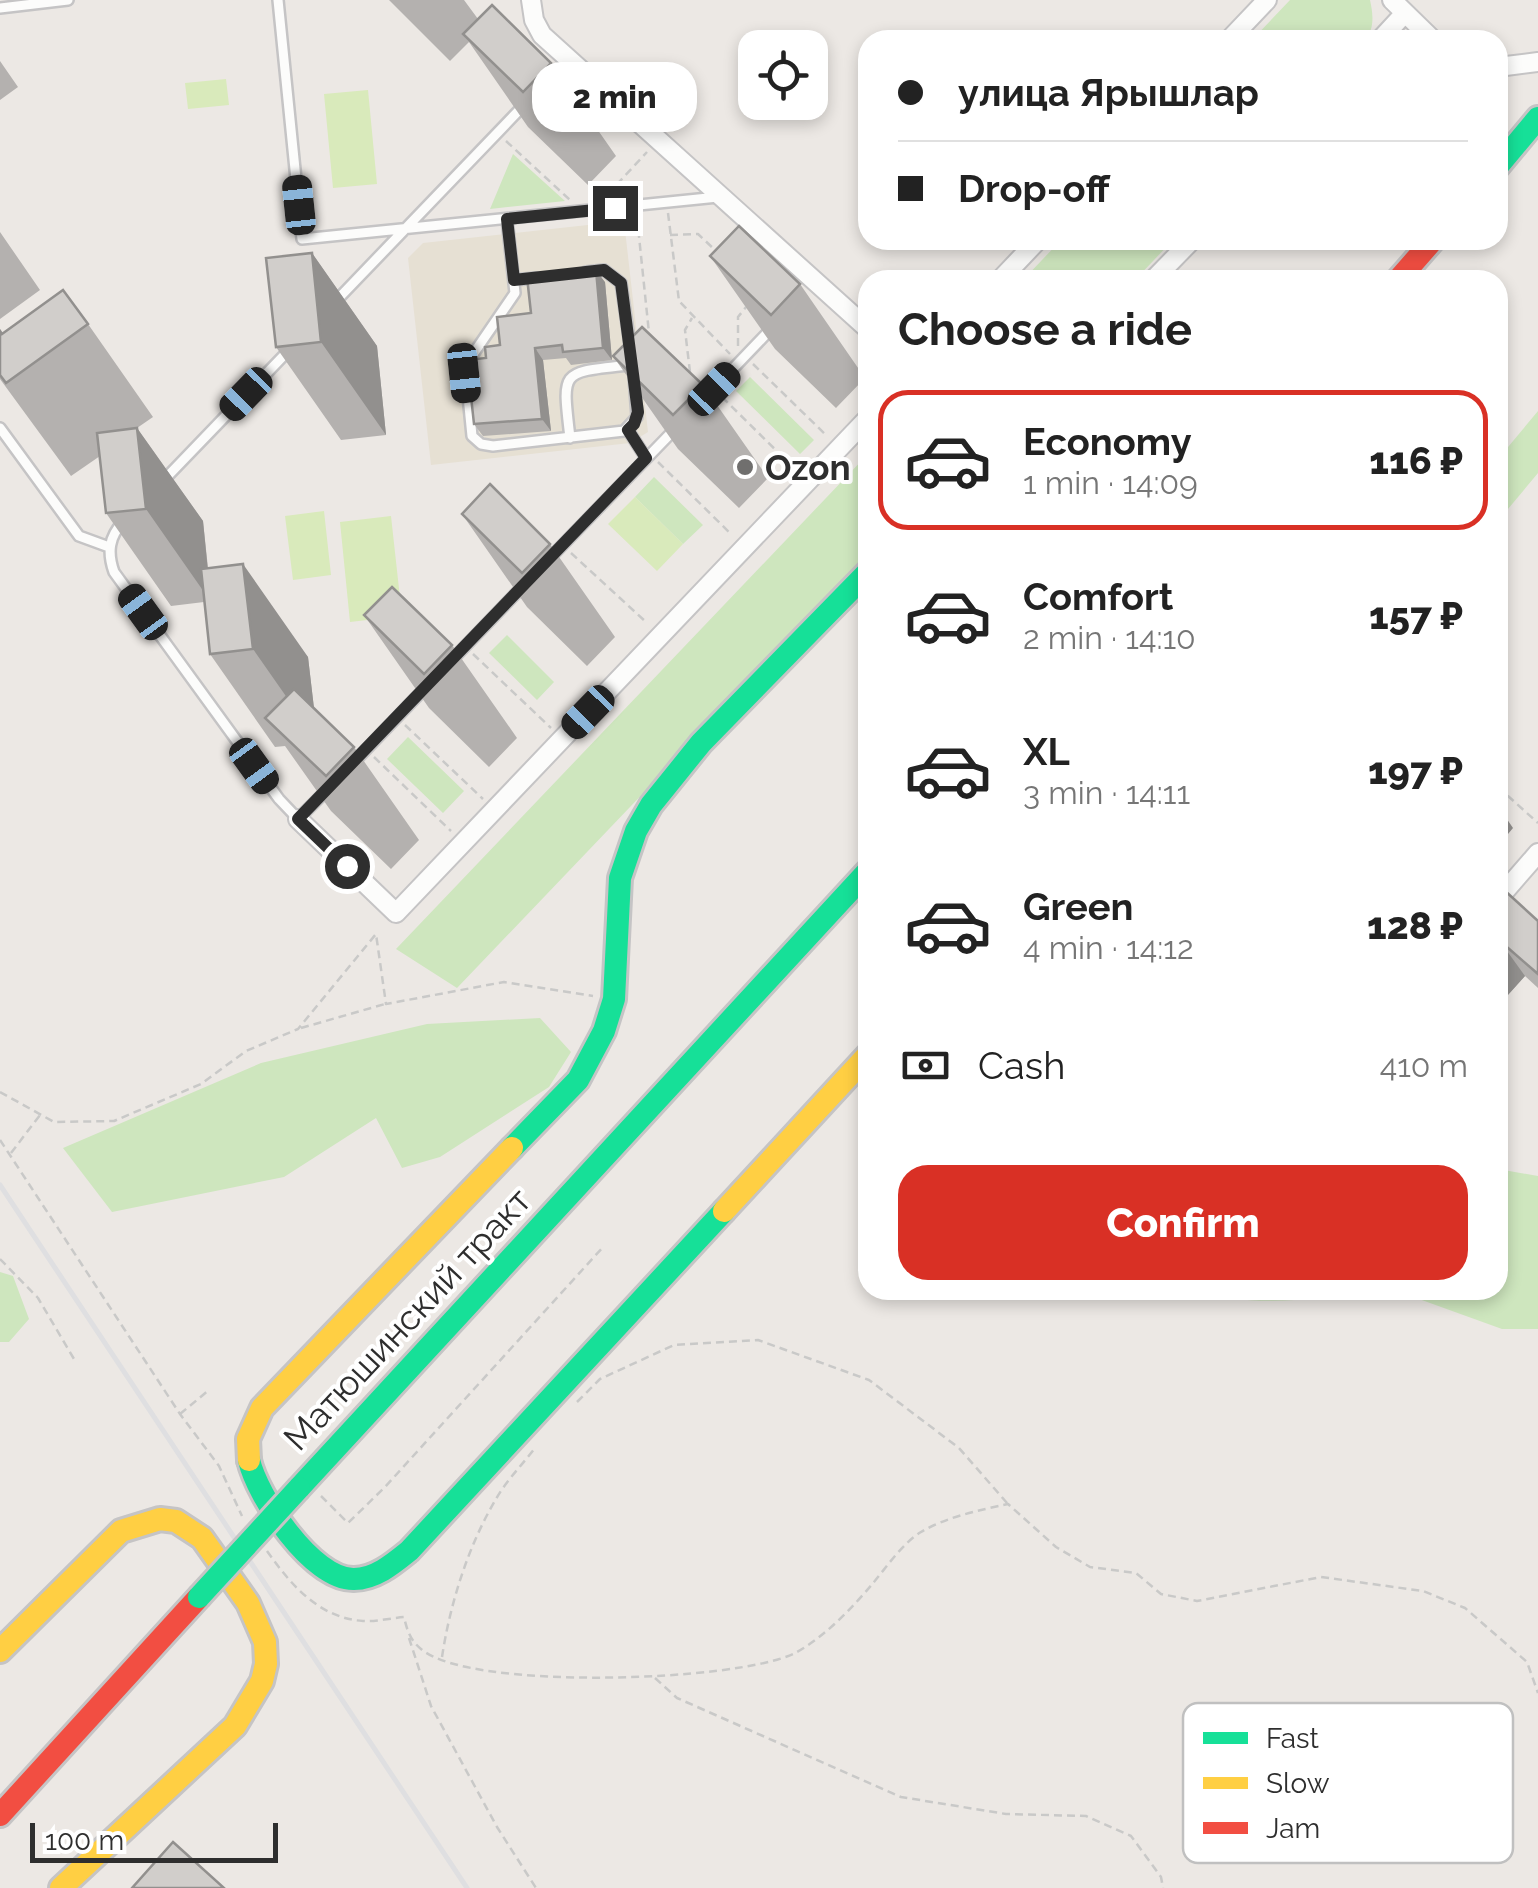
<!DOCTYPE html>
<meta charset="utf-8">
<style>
body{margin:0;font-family:Raleway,sans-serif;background:#f2f2f2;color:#222;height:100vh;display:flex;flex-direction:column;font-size:38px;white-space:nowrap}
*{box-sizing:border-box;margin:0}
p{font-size:32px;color:#767676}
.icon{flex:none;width:55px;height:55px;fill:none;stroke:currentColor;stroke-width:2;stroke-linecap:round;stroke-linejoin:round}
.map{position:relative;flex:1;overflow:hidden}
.drawer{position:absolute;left:858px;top:270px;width:650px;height:1030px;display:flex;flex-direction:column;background:#fff;border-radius:30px;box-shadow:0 5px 15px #0003}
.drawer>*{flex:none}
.hud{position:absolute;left:858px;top:30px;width:650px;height:220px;border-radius:30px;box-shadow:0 5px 15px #0003;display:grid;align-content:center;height:220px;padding:0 40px;background:#fff}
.tools{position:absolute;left:738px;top:30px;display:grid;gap:20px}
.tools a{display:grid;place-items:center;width:90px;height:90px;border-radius:20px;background:#fff;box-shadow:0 5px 15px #0003;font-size:50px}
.scale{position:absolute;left:30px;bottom:25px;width:248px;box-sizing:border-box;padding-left:10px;border:5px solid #2e2e2e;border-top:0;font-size:28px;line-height:35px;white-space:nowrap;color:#2e2e2e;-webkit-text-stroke:8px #fff;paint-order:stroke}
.end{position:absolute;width:45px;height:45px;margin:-22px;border:12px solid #2e2e2e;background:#fff;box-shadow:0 0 0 5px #fff}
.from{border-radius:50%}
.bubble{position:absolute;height:70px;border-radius:30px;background:#fff;box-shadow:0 5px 15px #0003;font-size:32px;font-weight:800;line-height:70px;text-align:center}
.car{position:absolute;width:30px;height:60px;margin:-30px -15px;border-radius:12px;box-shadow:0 0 8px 2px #0007;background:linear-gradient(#222 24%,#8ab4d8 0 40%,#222 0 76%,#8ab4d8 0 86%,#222 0)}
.hud b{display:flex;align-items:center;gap:35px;height:95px;font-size:38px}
.hud b+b{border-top:2px solid #e0e0e0}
.hud i{width:25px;height:25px;background:#222}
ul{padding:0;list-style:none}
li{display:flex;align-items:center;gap:30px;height:140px;margin:0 20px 15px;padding:0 20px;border:5px solid transparent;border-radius:30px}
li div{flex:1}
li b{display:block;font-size:38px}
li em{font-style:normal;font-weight:800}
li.active{border-color:#d93025}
li>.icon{width:90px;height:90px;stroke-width:1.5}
h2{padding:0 40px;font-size:45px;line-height:120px}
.pay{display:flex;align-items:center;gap:25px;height:110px;padding:0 40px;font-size:38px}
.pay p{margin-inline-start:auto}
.button{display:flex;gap:20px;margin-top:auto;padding:20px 40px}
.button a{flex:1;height:115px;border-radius:30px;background:#d93025;color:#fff;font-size:40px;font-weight:800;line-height:115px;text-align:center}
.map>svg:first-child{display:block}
.education{fill:#e6e0d3}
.green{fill:#cee6be}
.pitch{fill:#d9eabb}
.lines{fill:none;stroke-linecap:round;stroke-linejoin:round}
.lane-casing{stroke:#c5c4c5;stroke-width:14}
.street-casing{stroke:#c5c4c5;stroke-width:22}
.fast-casing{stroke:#c5c4c5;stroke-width:28}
.slow-casing{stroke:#c5c4c5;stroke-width:28}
.jam-casing{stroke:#c5c4c5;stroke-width:28}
.path{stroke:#c9c9c8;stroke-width:2.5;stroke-dasharray:8 5;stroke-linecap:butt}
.lane{stroke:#fcfcfb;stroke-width:9}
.street{stroke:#fcfcfb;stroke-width:18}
.fast{stroke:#16e098;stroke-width:22}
.slow{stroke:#ffcf43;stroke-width:22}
.jam{stroke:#f24e42;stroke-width:22}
.rail{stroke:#dfdfe1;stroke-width:5}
.fast-bridge-casing{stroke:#c5c4c5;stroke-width:28;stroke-linecap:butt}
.fast-bridge{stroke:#16e098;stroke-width:22}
.wall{fill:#b4b1af}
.shaded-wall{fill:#92908e}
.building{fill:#d1cecb;stroke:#92908e;stroke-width:2.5}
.route{stroke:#2e2e2e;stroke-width:12}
.poi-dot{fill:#706f6e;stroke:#fff;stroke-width:4}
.labels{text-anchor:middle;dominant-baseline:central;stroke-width:8;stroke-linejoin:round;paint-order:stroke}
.poi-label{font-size:35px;font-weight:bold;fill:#2e2e2e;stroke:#fff;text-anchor:start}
.street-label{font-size:35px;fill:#2e2e2e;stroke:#fff}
.key{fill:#fff;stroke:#c0c0c0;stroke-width:2.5}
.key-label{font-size:28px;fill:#2e2e2e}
</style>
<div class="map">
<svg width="1538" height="1888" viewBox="0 0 1538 1888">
<rect width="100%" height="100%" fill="#ece8e4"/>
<path class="education" d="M624,221L648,432L630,443L431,465L408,258L423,243Z"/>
<path class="green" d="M1290,0H1370C1373,13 1375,29 1365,40H1252Z
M513,154L565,201L490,209Z
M1061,240H1173L1135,280H1023Z
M750,377L814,440L800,454L736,391Z
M1538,411V473L1498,521V459Z
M867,455V559L457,988L396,949Z
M654,477L703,525L683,544L635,497Z
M507,635L554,682L537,700L489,653Z
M408,737L464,791L443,813L387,759Z
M540,1018L571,1052L549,1087L440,1157L402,1168L376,1118L284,1177L112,1212L63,1148L261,1063L427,1024Z
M1498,1169L1538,1176V1329H1502L1394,1290H1498Z
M0,1272L13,1276L29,1319L9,1342H0Z
M1190,1290H1383C1319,1299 1254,1309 1190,1290Z"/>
<path class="pitch" d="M226,79L229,105L188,109L185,83Z
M368,90L377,184L333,188L324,94Z
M635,497L683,544L657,571L608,524Z
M324,511L331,575L293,580L285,516Z
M391,516L402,616L350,622L340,522Z"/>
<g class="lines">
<defs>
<path id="lane" d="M278,0L302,239L718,197
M0,8L68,0
M507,219L515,293L465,366L472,436L481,444L493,446L624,431L637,417L634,377
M586,272L604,270L621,283L631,352
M514,280L536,278
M335,302L525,104
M702,401L771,329
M0,428L79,536L109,547
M628,430L646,458
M570,438C562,368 560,373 629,365
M162,482L290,349
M123,522C109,537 107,552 114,572L279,799L298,819L327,790
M549,559L674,430
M452,660L524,585
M355,761L427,686"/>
<path id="street" d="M531,0L534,20L542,35L868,329
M1392,0L1433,40
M1229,40L1267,0
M1380,40L1404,14
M1498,67L1538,62
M1000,280L1038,240
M1153,280L1192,240
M298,819L396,913L868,418
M1498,899L1538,853"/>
<path id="fast" d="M1498,166L1538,118
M512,1148L578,1080L604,1031L614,999L620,878L636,831L651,805L701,743L868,572
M249,1460C257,1496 312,1580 354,1579C375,1579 393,1564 409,1551L724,1211
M299,1488L868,871"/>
<path id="slow" d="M724,1211L868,1055
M249,1460L248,1439L262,1408L512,1148
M0,1651L121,1531L160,1519L176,1521L202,1538L248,1603L265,1642L266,1664L262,1681L235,1726L61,1888"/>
<path id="jam" d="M1398,280L1433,240
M0,1815L199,1597"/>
</defs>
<use href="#lane" class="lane-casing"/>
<use href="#street" class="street-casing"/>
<use href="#fast" class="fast-casing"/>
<use href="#slow" class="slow-casing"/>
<use href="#jam" class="jam-casing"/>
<path class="path" d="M506,141L570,200
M619,182L632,193
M608,194L647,152
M668,213L679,301L730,354
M637,217L649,333
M670,235L698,234L715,250
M738,346V317L746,307
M753,364L826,435
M690,372L685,330L692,318
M722,397L794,468
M658,462L731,534
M571,553L646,622
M473,654L551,728
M405,725L483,799
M374,757L451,831
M1498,787L1538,823
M301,1028L385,1004
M0,1092L54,1122L114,1121L201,1084L246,1051L298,1029L376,934L386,1004L504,982L593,996
M0,1140L180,1414L219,1466L242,1516
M11,1153L40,1115
M0,1259L38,1298L74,1359
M577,1402L600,1379L674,1345L758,1340L869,1380L959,1448L1007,1503
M180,1414L209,1390
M321,1496L348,1523L385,1487L604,1246
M267,1551C291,1585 319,1618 363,1621C376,1622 391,1618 404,1617C407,1630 410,1640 421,1649C469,1691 738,1682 795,1653C825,1637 853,1607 874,1582C888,1565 903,1543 921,1532C946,1517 980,1510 1008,1504L1056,1547L1090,1567L1136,1573L1161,1594L1197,1601L1321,1577L1423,1591L1465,1608L1527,1662L1538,1693
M409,1638L431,1706L497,1827L536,1888
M442,1657C450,1604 468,1546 496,1499C506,1481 522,1465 535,1448
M655,1678L677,1698L901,1797L1006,1814L1086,1816L1131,1836L1161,1877L1163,1888"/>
<use href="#lane" class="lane"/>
<use href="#street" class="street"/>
<use href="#fast" class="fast"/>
<use href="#slow" class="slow"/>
<use href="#jam" class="jam"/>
<path class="rail" d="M0,1185L467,1888"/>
<defs>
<path id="fast-bridge" d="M199,1597L299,1488"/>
</defs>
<use href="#fast-bridge" class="fast-bridge-casing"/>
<use href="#fast-bridge" class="fast-bridge"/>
</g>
<path class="wall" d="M389,0H464L478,19L551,63L616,156L588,185L528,127L469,42L450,61Z
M0,61L18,87L0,100Z
M0,232L40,290L0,319Z
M312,253L377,346L386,435L341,440L276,347Z
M710,256L800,284L865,378L836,408L775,349Z
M605,282L612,360L571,365L566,358L543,360L551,431L483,436L474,424L500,345L531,313Z
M88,324L153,417L137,428L203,521L208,568L308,657L314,709L354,747L419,840L391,869L331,811L285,746L275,747L210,654L204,602L171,606L106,513L100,456L71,476L0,379V331L2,334Z
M613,356L703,385L768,478L739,508L678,449Z
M462,514L550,544L615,637L587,666L527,607Z
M364,615L452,645L517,738L489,767L429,708Z
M1498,895L1538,921V988L1525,976L1498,1006Z"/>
<path class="shaded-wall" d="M312,253L377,346L386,435L321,342Z
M596,270L605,282L612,360L603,348Z
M535,348L543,360L551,431L542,419Z
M137,428L203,521L211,602L146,509Z
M243,564L308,657L318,742L253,649Z
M1498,806L1513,828L1498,846Z
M1499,940L1525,976L1498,1006V942Z"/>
<path class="building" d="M492,5L551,63L523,92L463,34Z
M739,226L800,284L771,315L710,256Z
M312,253L321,342L276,347L266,258Z
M596,270L603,348L563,352L562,345L535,348L542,419L474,424L467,360L486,358L485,347L500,345L497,317L531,313L527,277Z
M63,290L88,324L6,383L0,375V331L2,334Z
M642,327L703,385L673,415L613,356Z
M137,428L146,509L106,513L97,433Z
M490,484L550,544L522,573L462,514Z
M243,564L253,649L210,654L201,569Z
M392,587L452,645L424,674L364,615Z
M294,689L354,747L326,776L265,718Z
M1503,889L1538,921V974L1499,940L1498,942V895Z
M173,1842L224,1888H132Z"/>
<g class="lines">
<path class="route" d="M347,866L298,819L646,458L628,430L634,424L638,412L621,283L604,270L514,280L507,219L615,208"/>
</g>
<circle class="poi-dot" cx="745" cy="467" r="10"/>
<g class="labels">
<g class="poi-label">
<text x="765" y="467">Ozon</text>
</g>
<g class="street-label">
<text transform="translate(407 1319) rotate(-47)">Матюшинский тракт</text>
</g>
</g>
<rect x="1183" y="1703" width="330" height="160" rx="15" class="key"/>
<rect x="1203" y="1732" width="45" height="12" fill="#16e098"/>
<rect x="1203" y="1777" width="45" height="12" fill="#ffcf43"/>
<rect x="1203" y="1822" width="45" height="12" fill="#f24e42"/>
<g class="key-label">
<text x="1266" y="1748">Fast</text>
<text x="1266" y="1793">Slow</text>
<text x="1266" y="1838">Jam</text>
</g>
</svg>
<div class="tools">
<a><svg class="icon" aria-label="locate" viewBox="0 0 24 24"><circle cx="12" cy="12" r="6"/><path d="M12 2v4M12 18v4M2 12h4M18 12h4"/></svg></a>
</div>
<div class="scale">100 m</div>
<i class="end from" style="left:347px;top:866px"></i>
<i class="end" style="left:615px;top:208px"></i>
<div class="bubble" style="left:532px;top:62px;width:165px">2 min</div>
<i class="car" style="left:299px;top:205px;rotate:354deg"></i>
<i class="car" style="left:464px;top:373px;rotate:174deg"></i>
<i class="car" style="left:714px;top:389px;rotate:44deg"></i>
<i class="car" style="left:246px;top:394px;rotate:224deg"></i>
<i class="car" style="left:143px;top:612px;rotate:324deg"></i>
<i class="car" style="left:588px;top:712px;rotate:224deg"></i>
<i class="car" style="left:254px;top:766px;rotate:144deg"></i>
<div class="hud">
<b><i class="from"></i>улица Ярышлар</b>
<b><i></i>Drop-off</b>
</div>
<section class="drawer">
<h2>Choose a ride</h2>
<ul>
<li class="active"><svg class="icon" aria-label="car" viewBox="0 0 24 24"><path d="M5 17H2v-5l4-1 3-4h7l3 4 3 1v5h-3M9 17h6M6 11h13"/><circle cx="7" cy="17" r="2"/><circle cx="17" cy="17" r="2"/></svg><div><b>Economy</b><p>1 min · 14:09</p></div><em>116 ₽</em></li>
<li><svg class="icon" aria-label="car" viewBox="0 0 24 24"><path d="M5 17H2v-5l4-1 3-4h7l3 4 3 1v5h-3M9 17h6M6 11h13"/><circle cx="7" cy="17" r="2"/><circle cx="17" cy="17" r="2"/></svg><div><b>Comfort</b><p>2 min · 14:10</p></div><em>157 ₽</em></li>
<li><svg class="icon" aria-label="car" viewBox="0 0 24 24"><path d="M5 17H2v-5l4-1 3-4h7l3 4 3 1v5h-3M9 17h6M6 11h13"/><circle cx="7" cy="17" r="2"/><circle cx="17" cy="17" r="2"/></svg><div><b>XL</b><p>3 min · 14:11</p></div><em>197 ₽</em></li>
<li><svg class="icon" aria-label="car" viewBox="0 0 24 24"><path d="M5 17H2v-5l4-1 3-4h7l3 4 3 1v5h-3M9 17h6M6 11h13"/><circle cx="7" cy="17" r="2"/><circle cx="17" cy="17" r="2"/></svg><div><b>Green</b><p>4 min · 14:12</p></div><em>128 ₽</em></li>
</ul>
<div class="pay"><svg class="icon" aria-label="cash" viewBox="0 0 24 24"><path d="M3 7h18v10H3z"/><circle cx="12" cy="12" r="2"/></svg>Cash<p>410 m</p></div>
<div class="button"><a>Confirm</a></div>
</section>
</div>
